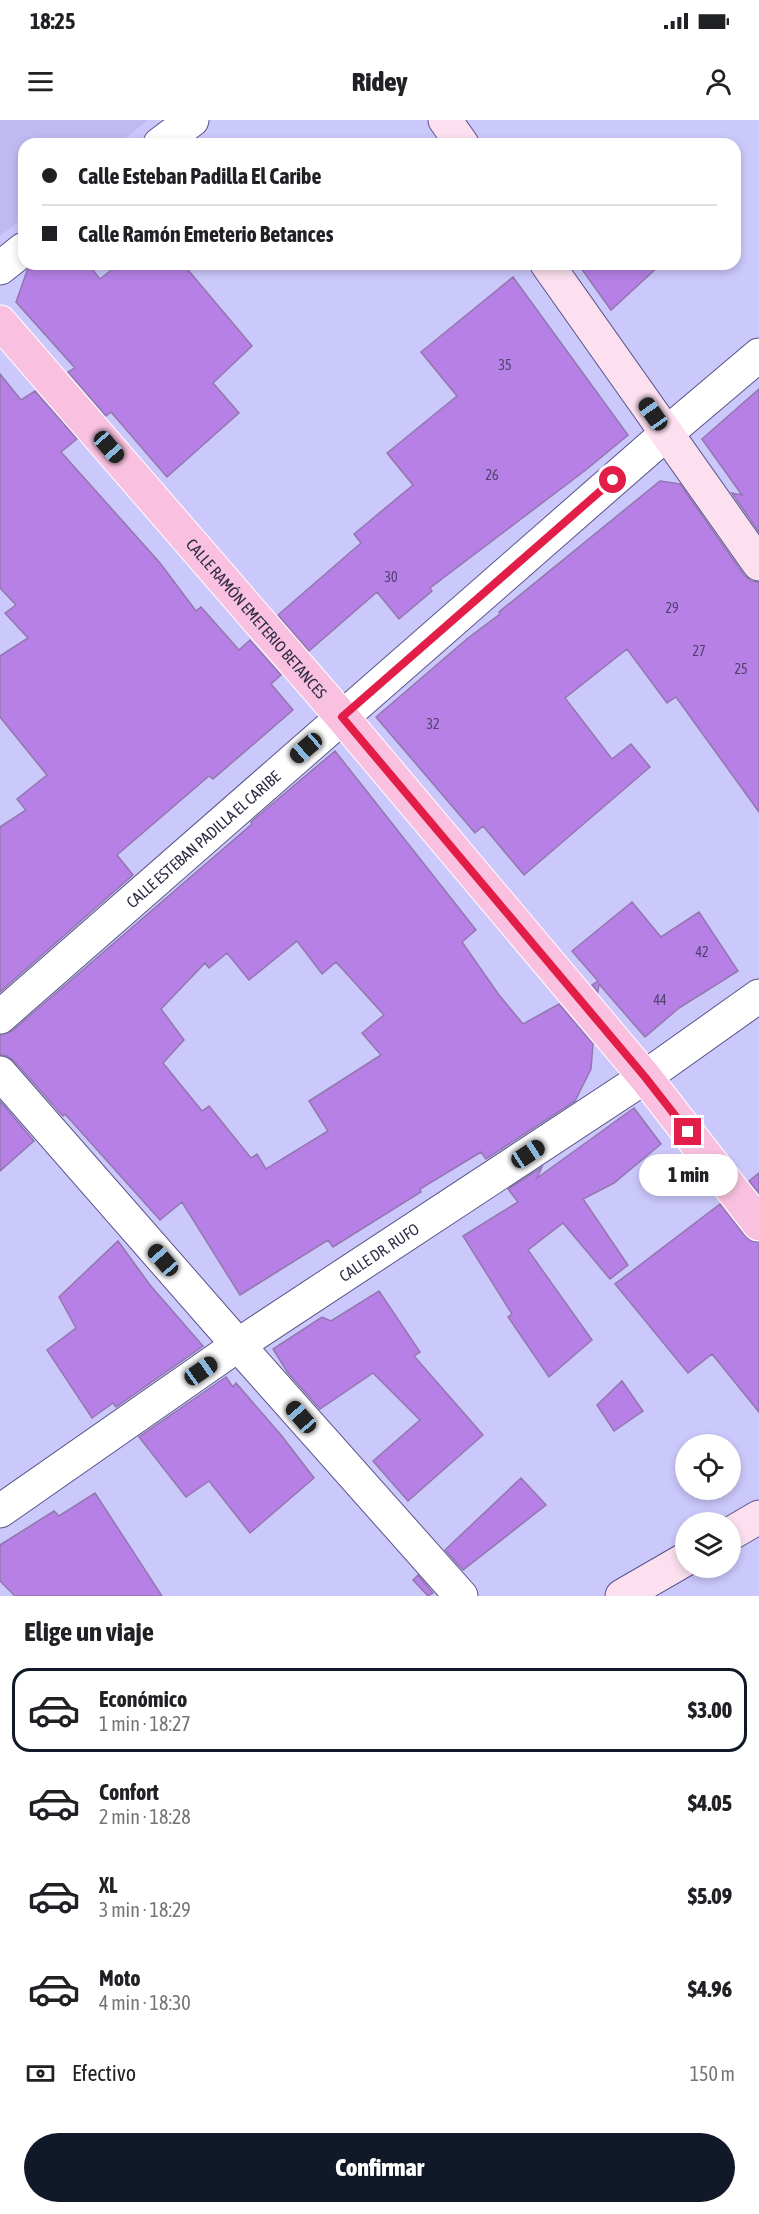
<!DOCTYPE html>
<html lang="es">
<meta charset="utf-8">
<style>
body{margin:0;font-family:"Asap Condensed",sans-serif;background:#f2f2f2;color:#202124;height:100vh;display:flex;flex-direction:column;font-size:22px;white-space:nowrap}
*{box-sizing:border-box;margin:0}
p{font-size:20px;color:#757577}
.icon{flex:none;width:33px;height:33px;fill:none;stroke:currentColor;stroke-width:2;stroke-linecap:round;stroke-linejoin:round}
.map{position:relative;height:1476px;overflow:hidden}
.details{display:flex;flex-direction:column;background:#fff;flex:1}
.details>*{flex:none}
.top-card{position:absolute;left:18px;top:18px;width:723px;height:132px;border-radius:18px;box-shadow:0 3px 9px #0003;display:grid;align-content:center;height:132px;padding:0 24px;background:#fff}
.tools{position:absolute;left:675px;top:1314px;display:grid;gap:12px}
.tools a{display:grid;place-items:center;width:66px;height:66px;border-radius:50%;background:#fff;box-shadow:0 3px 9px #0003;font-size:30px}
.end{position:absolute;width:27px;height:27px;margin:-14px;border:8px solid #e11d48;background:#fff;box-shadow:0 0 0 3px #fff}
.from{border-radius:50%}
.bubble{position:absolute;height:42px;border-radius:21px;background:#fff;box-shadow:0 3px 9px #0003;font-size:20px;font-weight:800;line-height:42px;text-align:center}
.car{position:absolute;width:18px;height:36px;margin:-18px -9px;border-radius:8px;box-shadow:0 0 4px 2px #0007;background:linear-gradient(#222 24%,#8ab4d8 0 40%,#222 0 76%,#8ab4d8 0 86%,#222 0)}
.top-card b{display:flex;align-items:center;gap:21px;height:57px;font-size:22px}
.top-card b+b{border-top:2px solid #e0e0e0}
.top-card i{width:15px;height:15px;background:#202124}
ul{padding:0;list-style:none}
li{display:flex;align-items:center;gap:18px;height:84px;margin:0 12px 9px;padding:0 12px;border:3px solid transparent;border-radius:18px}
li div{flex:1}
li b{display:block;font-size:22px}
li em{font-style:normal;font-weight:800}
li.current{border-color:#111827}
li>.icon{width:54px;height:54px;stroke-width:1.5}
h2{padding:0 24px;font-size:27px;line-height:72px}
.pay{display:flex;align-items:center;gap:15px;height:66px;padding:0 24px;font-size:22px}
.pay p{margin-inline-start:auto}
.cta{display:flex;gap:12px;margin-top:auto;padding:12px 24px}
.cta a{flex:1;height:69px;border-radius:36px;background:#111827;color:#fff;font-size:24px;font-weight:800;line-height:69px;text-align:center}
.status{display:flex;justify-content:space-between;align-items:center;height:42px;padding:0 30px;background:#fff;direction:ltr}
.status svg{height:16px;fill:currentColor}
header{display:flex;justify-content:space-between;align-items:center;height:78px;padding:0 24px;background:#fff;font-size:27px;font-weight:800}
.map>svg:first-child{display:block}
.built{fill:#bfbbf2}
.building{fill:#b680e6;stroke:#9377ae;stroke-width:1.5;fill-rule:evenodd}
.lines{fill:none;stroke-linecap:round;stroke-linejoin:round}
.street-casing{stroke:#58538a;stroke-width:35}
.secondary-casing{stroke:#58538a;stroke-width:35}
.primary-casing{stroke:#fff;stroke-width:35}
.street{stroke:#fff;stroke-width:33}
.secondary{stroke:#fce0ef;stroke-width:33}
.primary{stroke:#f9c1df;stroke-width:33}
.route{stroke:#e11d48;stroke-width:8}
.labels{text-anchor:middle;dominant-baseline:central;stroke-width:4.5;stroke-linejoin:round;paint-order:stroke}
.number-label{font-size:14px;fill:#50416d}
.street-label{font-size:16px;fill:#2e2c45;stroke:#eeeefb}
</style>
<div class="status"><b>18:25</b><svg viewBox="0 0 49 12"><path d="M0 12V9h3v3zM5 12V6h3v6zM10 12V3h3v9zM15 12V0h3v12zM26 1h20v11H26zM47 4h2v5h-2z"/></svg></div>
<header><svg class="icon" aria-label="menu" viewBox="0 0 24 24"><path d="M4 6h16M4 12h16M4 18h16"/></svg>Ridey<svg class="icon" aria-label="person" viewBox="0 0 24 24"><circle cx="12" cy="8" r="4"/><path d="M4 21q1-7 8-7t8 7"/></svg></header>
<div class="map">
<svg width="759" height="1476" viewBox="0 0 759 1476">
<rect width="100%" height="100%" fill="#cbc8fb"/>
<path class="built" d="M0,0H148L118,24H24V98L0,116Z"/>
<path class="building" d="M35,144H88L100,159L119,144H183L252,226L213,263L239,293L167,357L111,292L106,296L68,252L75,248L16,182L27,151Z
M578,144H661L611,190Z
M513,157L628,315L587,349L430,468L432,471L399,499L377,472L309,531L278,495L361,423L354,414L413,365L387,333L457,276L421,232Z
M0,254L21,280L35,271L77,319L61,332L160,443L196,491L201,487L239,530L250,520L281,555L271,564L293,590L213,659L209,656L117,735L133,755L0,872V707L26,690L17,679L47,655L0,597V536L28,518L5,493L16,485L0,468Z
M759,269V412L732,373L742,375L702,319Z
M660,361L680,364L744,455L751,461L759,462V692L676,577L667,583L627,529L565,578L612,639L631,624L650,647L524,755L483,706L475,713L376,597L468,518L500,494L499,492Z
M335,631L476,810L462,822L499,875L523,904L559,884L593,924L591,949L575,981L486,1039L481,1032L420,1069L421,1072L333,1127L328,1120L240,1175L182,1082L160,1100L65,994L63,996L14,941L7,936L0,935V915L12,911L252,704L251,702L259,695ZM297,821L322,854L336,842L384,895L362,913L381,935L309,981L328,1011L266,1049L257,1034L251,1038L209,986L202,991L163,943L184,920L161,889L205,843L209,848L227,833L249,860Z
M632,782L661,817L699,792L738,851L679,888L645,917L599,864L598,872L592,865L598,861L572,831Z
M0,981L34,1021L0,1051Z
M634,988L661,1024L614,1063L583,1079L628,1145L610,1159L563,1103L528,1130L592,1220L549,1257L508,1197L512,1194L463,1116L518,1082L508,1069L542,1047L537,1058Z
M759,1053V1073L749,1061Z
M720,1084L745,1116L751,1121L759,1122V1292L712,1234L688,1253L615,1164Z
M118,1121L150,1165L203,1226L116,1287L113,1283L92,1298L47,1230L76,1208L59,1177Z
M379,1171L420,1232L414,1236L483,1315L408,1381L373,1341L420,1300L373,1253L320,1289L288,1253L273,1229L322,1197L331,1201Z
M226,1257L233,1267L236,1263L281,1315L314,1358L250,1413L209,1361L186,1377L139,1317Z
M622,1261L643,1291L614,1311L597,1285Z
M521,1358L546,1385L463,1450L445,1430Z
M95,1373L162,1476H15L0,1461V1425L54,1391L59,1396Z
M418,1455L433,1473L428,1476L413,1460Z"/>
<g class="lines">
<defs>
<g id="street">
<path d="M160,24L192,0"/>
<path d="M0,148L24,129"/>
<path id="s1" d="M0,897L667,313L759,235"/>
<path d="M0,953L238,1225L461,1476"/>
<path id="s2" d="M0,1391L238,1225L645,957L759,876"/>
</g>
<path id="secondary" d="M445,0L462,24
M547,144L759,444
M730,1414L759,1397
M622,1476L686,1439"/>
<g id="primary">
<path id="s3" d="M0,202L342,597L645,957L759,1104"/>
</g>
</defs>
<use href="#street" class="street-casing"/>
<use href="#secondary" class="secondary-casing"/>
<use href="#primary" class="primary-casing"/>
<use href="#street" class="street"/>
<use href="#secondary" class="secondary"/>
<use href="#primary" class="primary"/>
</g>
<g class="lines">
<path class="route" d="M613,360L342,597L645,957L688,1012"/>
</g>
<g class="labels">
<g class="number-label">
<text x="505" y="245">35</text>
<text x="492" y="355">26</text>
<text x="391" y="457">30</text>
<text x="672" y="488">29</text>
<text x="699" y="531">27</text>
<text x="741" y="549">25</text>
<text x="433" y="604">32</text>
<text x="702" y="832">42</text>
<text x="660" y="880">44</text>
</g>
<g class="street-label">
<text stroke="none"><textPath href="#s3" startOffset="392">CALLE RAMÓN EMETERIO BETANCES</textPath></text>
<text stroke="none"><textPath href="#s1" startOffset="270">CALLE ESTEBAN PADILLA EL CARIBE</textPath></text>
<text stroke="none"><textPath href="#s2" startOffset="459">CALLE DR. RUFO</textPath></text>
</g>
</g>
</svg>
<div class="tools">
<a><svg class="icon" aria-label="locate" viewBox="0 0 24 24"><circle cx="12" cy="12" r="6"/><path d="M12 2v4M12 18v4M2 12h4M18 12h4"/></svg></a>
<a><svg class="icon" aria-label="layers" viewBox="0 0 24 24"><path d="M12 4l9 5-9 5-9-5zM3 14l9 5 9-5"/></svg></a>
</div>
<i class="end from" style="left:613px;top:360px"></i>
<i class="end" style="left:688px;top:1012px"></i>
<div class="bubble" style="left:639px;top:1034px;width:99px">1 min</div>
<i class="car" style="left:653px;top:294px;rotate:325deg"></i>
<i class="car" style="left:109px;top:327px;rotate:139deg"></i>
<i class="car" style="left:306px;top:628px;rotate:229deg"></i>
<i class="car" style="left:528px;top:1034px;rotate:57deg"></i>
<i class="car" style="left:163px;top:1140px;rotate:319deg"></i>
<i class="car" style="left:201px;top:1251px;rotate:55deg"></i>
<i class="car" style="left:301px;top:1297px;rotate:319deg"></i>
<div class="top-card">
<b><i class="from"></i>Calle Esteban Padilla El Caribe</b>
<b><i></i>Calle Ramón Emeterio Betances</b>
</div>
</div>
<section class="details">
<h2>Elige un viaje</h2>
<ul>
<li class="current"><svg class="icon" aria-label="car" viewBox="0 0 24 24"><path d="M5 17H2v-5l4-1 3-4h7l3 4 3 1v5h-3M9 17h6M6 11h13"/><circle cx="7" cy="17" r="2"/><circle cx="17" cy="17" r="2"/></svg><div><b>Económico</b><p>1 min · 18:27</p></div><em>$3.00</em></li>
<li><svg class="icon" aria-label="car" viewBox="0 0 24 24"><path d="M5 17H2v-5l4-1 3-4h7l3 4 3 1v5h-3M9 17h6M6 11h13"/><circle cx="7" cy="17" r="2"/><circle cx="17" cy="17" r="2"/></svg><div><b>Confort</b><p>2 min · 18:28</p></div><em>$4.05</em></li>
<li><svg class="icon" aria-label="car" viewBox="0 0 24 24"><path d="M5 17H2v-5l4-1 3-4h7l3 4 3 1v5h-3M9 17h6M6 11h13"/><circle cx="7" cy="17" r="2"/><circle cx="17" cy="17" r="2"/></svg><div><b>XL</b><p>3 min · 18:29</p></div><em>$5.09</em></li>
<li><svg class="icon" aria-label="car" viewBox="0 0 24 24"><path d="M5 17H2v-5l4-1 3-4h7l3 4 3 1v5h-3M9 17h6M6 11h13"/><circle cx="7" cy="17" r="2"/><circle cx="17" cy="17" r="2"/></svg><div><b>Moto</b><p>4 min · 18:30</p></div><em>$4.96</em></li>
</ul>
<div class="pay"><svg class="icon" aria-label="cash" viewBox="0 0 24 24"><path d="M3 7h18v10H3z"/><circle cx="12" cy="12" r="2"/></svg>Efectivo<p>150 m</p></div>
<div class="cta"><a>Confirmar</a></div>
</section>
